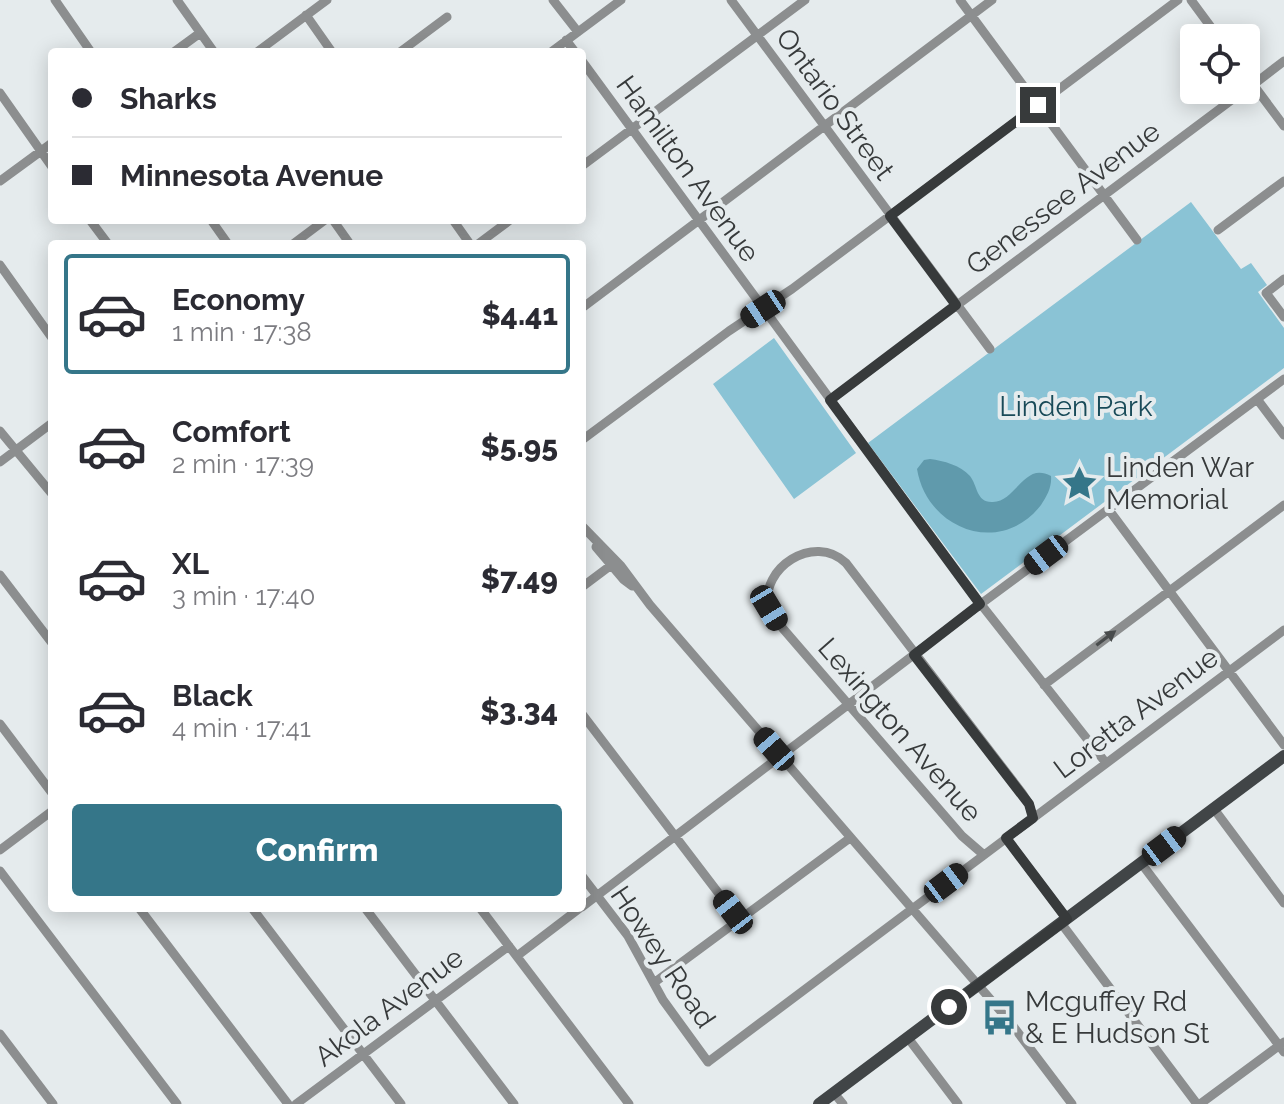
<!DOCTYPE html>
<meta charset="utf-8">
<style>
body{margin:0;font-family:Raleway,sans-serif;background:#f2f2f3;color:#2b2b33;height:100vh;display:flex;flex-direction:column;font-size:30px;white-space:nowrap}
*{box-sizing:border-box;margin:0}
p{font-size:26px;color:#7c7c81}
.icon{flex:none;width:44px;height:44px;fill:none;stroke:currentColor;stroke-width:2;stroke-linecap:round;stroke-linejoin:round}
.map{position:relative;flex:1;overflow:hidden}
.panel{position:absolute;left:48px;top:240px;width:538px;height:672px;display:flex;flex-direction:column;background:#fff;border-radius:8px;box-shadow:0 4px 20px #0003}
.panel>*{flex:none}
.top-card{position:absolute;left:48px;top:48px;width:538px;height:176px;border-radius:8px;box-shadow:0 4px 20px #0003;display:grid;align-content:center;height:176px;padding:0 24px;background:#fff}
.controls{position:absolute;left:1180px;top:24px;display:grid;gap:16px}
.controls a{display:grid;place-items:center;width:80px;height:80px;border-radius:8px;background:#fff;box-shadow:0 4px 20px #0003;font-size:40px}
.end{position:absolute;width:36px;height:36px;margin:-18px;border:10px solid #373a3b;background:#fff;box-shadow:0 0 0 4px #fff}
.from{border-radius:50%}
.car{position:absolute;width:24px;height:48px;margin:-24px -12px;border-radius:10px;box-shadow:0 0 6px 2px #0007;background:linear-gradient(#222 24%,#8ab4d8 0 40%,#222 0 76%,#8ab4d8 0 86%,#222 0)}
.top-card b{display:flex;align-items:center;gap:28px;height:76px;font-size:30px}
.top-card b+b{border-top:2px solid #e1e1e2}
.top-card i{width:20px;height:20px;background:#2b2b33}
ul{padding:14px 0 0;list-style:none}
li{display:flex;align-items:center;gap:24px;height:120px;margin:0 16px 12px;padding:0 8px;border:4px solid transparent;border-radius:8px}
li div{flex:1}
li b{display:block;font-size:30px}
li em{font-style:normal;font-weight:800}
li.current{border-color:#357689}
li>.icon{width:72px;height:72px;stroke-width:1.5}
.cta{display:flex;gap:16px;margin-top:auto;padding:16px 24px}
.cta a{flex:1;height:92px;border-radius:8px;background:#357689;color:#fff;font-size:32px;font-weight:800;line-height:92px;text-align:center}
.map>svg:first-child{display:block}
.green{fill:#8ac3d5}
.water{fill:#609aac}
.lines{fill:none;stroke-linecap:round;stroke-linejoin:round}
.minor{stroke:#8c8e8f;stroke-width:9}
.major{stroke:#414547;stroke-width:12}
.oneway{fill:#484b4c}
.route{stroke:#373a3b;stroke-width:10}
.labels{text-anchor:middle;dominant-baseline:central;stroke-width:8;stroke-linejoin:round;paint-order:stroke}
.street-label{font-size:28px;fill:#373a3b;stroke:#e5ebed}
.park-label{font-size:28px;fill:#184a58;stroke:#e5ebed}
.poi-label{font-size:28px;fill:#373a3b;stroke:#e5ebed;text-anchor:start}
</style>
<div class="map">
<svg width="1284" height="1104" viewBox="0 0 1284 1104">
<rect width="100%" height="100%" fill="#e5ebed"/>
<path class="green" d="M1191,202L1241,269L1251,263L1267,285L1258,292L1284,328V368L981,594L868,443Z
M774,338L856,453L794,499L713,384Z"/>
<path class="water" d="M930,459C944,461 960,465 970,476C978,486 976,503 993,502C1017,501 1024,461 1051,476C1052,487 1047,496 1041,505C1001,557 927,530 917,469L924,460Z"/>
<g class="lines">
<path class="minor" d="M55,0L91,52
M177,0L214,52
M553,0L578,32
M731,0L990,349
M960,0L1137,240
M1191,0L1219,38
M306,15L332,52
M566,40L575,52
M174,52L200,33
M257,52L327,0
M400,52L447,17
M551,52L621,0
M582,61L976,598L1106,763
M1246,75L1284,126
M1249,88L1284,61
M0,93L52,167
M582,166L805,0
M0,181L52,143
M90,220L108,244
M211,220L228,244
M333,220L350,244
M453,220L470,244
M1218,230L1284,181
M293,244L325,220
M478,244L510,220
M0,265L52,338
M1284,279L1266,293L1284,317
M582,308L992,0
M1257,399L1284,435
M830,400L1245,90
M0,431L52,494
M582,440L729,331L792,289L1178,0
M0,462L52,423
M1109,510L1284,745
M582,526L621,566L650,605L1010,1022L1072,1104
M596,547L624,580L632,586
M0,575L52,643
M582,587L614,563
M1044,685L1284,505
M582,714L739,920
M0,724L52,793
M1214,809L1284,903
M1006,838L1067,919
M0,850L52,811
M984,855L962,836L779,624C776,619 771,613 769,607C759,569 814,532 846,563L1022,793L1029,804L1033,818
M1141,863L1284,1052
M0,871L177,1104
M582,876L628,936L663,1000L708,1062L1284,630
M582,907L974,609L1284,379
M139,908L288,1104
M252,908L401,1104
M365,908L514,1104
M480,908L629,1104
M1061,923L1197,1104
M517,956L580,908
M655,982L850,838
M0,1034L53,1104
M908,1038L958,1104
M834,1093L843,1104
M296,1104L509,946
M1200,1104L1284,1042"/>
<path class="major" d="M819,1104L1284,756"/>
</g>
<defs><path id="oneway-solid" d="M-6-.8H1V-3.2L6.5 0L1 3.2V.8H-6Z" transform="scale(2)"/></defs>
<use class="oneway" href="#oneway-solid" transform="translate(1106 638) rotate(-37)"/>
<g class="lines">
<path class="route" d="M949,1007L1067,919L1006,838L1033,818L1029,804L914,655L980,604L830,400L956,305L890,216L1038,105"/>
</g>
<defs>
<symbol id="sight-bare" viewBox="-9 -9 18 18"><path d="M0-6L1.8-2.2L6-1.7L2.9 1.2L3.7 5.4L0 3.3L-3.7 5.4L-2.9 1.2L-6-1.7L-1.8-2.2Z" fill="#357689" stroke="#e5ebed" stroke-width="2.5" paint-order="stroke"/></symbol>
<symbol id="bus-bare" viewBox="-9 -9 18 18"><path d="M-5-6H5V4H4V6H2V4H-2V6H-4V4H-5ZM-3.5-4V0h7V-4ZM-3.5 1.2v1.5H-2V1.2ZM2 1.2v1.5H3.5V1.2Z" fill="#357689" stroke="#e5ebed" stroke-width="2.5" paint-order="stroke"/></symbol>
</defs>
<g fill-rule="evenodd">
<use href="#sight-bare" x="1054" y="458" width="51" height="51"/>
<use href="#bus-bare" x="974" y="992" width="51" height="51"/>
</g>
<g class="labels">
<g class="street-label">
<text transform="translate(835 104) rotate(54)">Ontario Street</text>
<text transform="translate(688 169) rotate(54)">Hamilton Avenue</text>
<text transform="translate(1063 198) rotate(-37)">Genessee Avenue</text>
<text transform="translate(1136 713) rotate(-37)">Loretta Avenue</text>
<text transform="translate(900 730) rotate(49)">Lexington Avenue</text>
<text transform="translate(663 957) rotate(56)">Howey Road</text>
<text transform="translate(389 1007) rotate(-37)">Akola Avenue</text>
</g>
<g class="park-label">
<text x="1076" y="406">Linden Park</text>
</g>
<g class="poi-label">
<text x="1106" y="467">Linden War<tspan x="1106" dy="32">Memorial</tspan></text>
<text x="1025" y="1001">Mcguffey Rd<tspan x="1025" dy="32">&amp; E Hudson St</tspan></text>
</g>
</g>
</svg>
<div class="controls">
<a><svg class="icon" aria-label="locate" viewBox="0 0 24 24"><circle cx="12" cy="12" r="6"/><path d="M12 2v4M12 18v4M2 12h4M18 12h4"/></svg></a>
</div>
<i class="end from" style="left:949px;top:1007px"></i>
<i class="end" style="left:1038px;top:105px"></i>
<i class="car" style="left:763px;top:309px;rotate:237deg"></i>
<i class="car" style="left:1046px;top:555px;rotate:233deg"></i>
<i class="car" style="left:769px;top:608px;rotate:149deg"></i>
<i class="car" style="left:774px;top:749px;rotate:319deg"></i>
<i class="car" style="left:1164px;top:846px;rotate:53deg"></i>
<i class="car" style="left:946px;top:883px;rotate:53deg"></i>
<i class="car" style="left:733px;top:912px;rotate:322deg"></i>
<div class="top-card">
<b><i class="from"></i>Sharks</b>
<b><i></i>Minnesota Avenue</b>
</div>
<section class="panel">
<ul>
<li class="current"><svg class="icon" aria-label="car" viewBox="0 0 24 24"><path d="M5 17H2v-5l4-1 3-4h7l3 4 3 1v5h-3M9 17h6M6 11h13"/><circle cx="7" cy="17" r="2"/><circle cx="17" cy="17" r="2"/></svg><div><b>Economy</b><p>1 min · 17:38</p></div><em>$4.41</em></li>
<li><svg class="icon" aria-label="car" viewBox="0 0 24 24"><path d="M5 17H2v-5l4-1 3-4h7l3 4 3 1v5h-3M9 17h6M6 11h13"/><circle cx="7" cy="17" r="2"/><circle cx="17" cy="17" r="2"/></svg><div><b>Comfort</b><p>2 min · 17:39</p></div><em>$5.95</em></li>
<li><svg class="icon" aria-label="car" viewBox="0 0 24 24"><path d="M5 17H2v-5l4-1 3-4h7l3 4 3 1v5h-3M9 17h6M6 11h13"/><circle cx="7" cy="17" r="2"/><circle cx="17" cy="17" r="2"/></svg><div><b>XL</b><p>3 min · 17:40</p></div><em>$7.49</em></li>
<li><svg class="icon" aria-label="car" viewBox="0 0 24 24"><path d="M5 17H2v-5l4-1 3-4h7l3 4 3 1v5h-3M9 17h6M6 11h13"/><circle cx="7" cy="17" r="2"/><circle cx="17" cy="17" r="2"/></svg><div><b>Black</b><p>4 min · 17:41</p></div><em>$3.34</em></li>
</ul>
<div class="cta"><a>Confirm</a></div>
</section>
</div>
